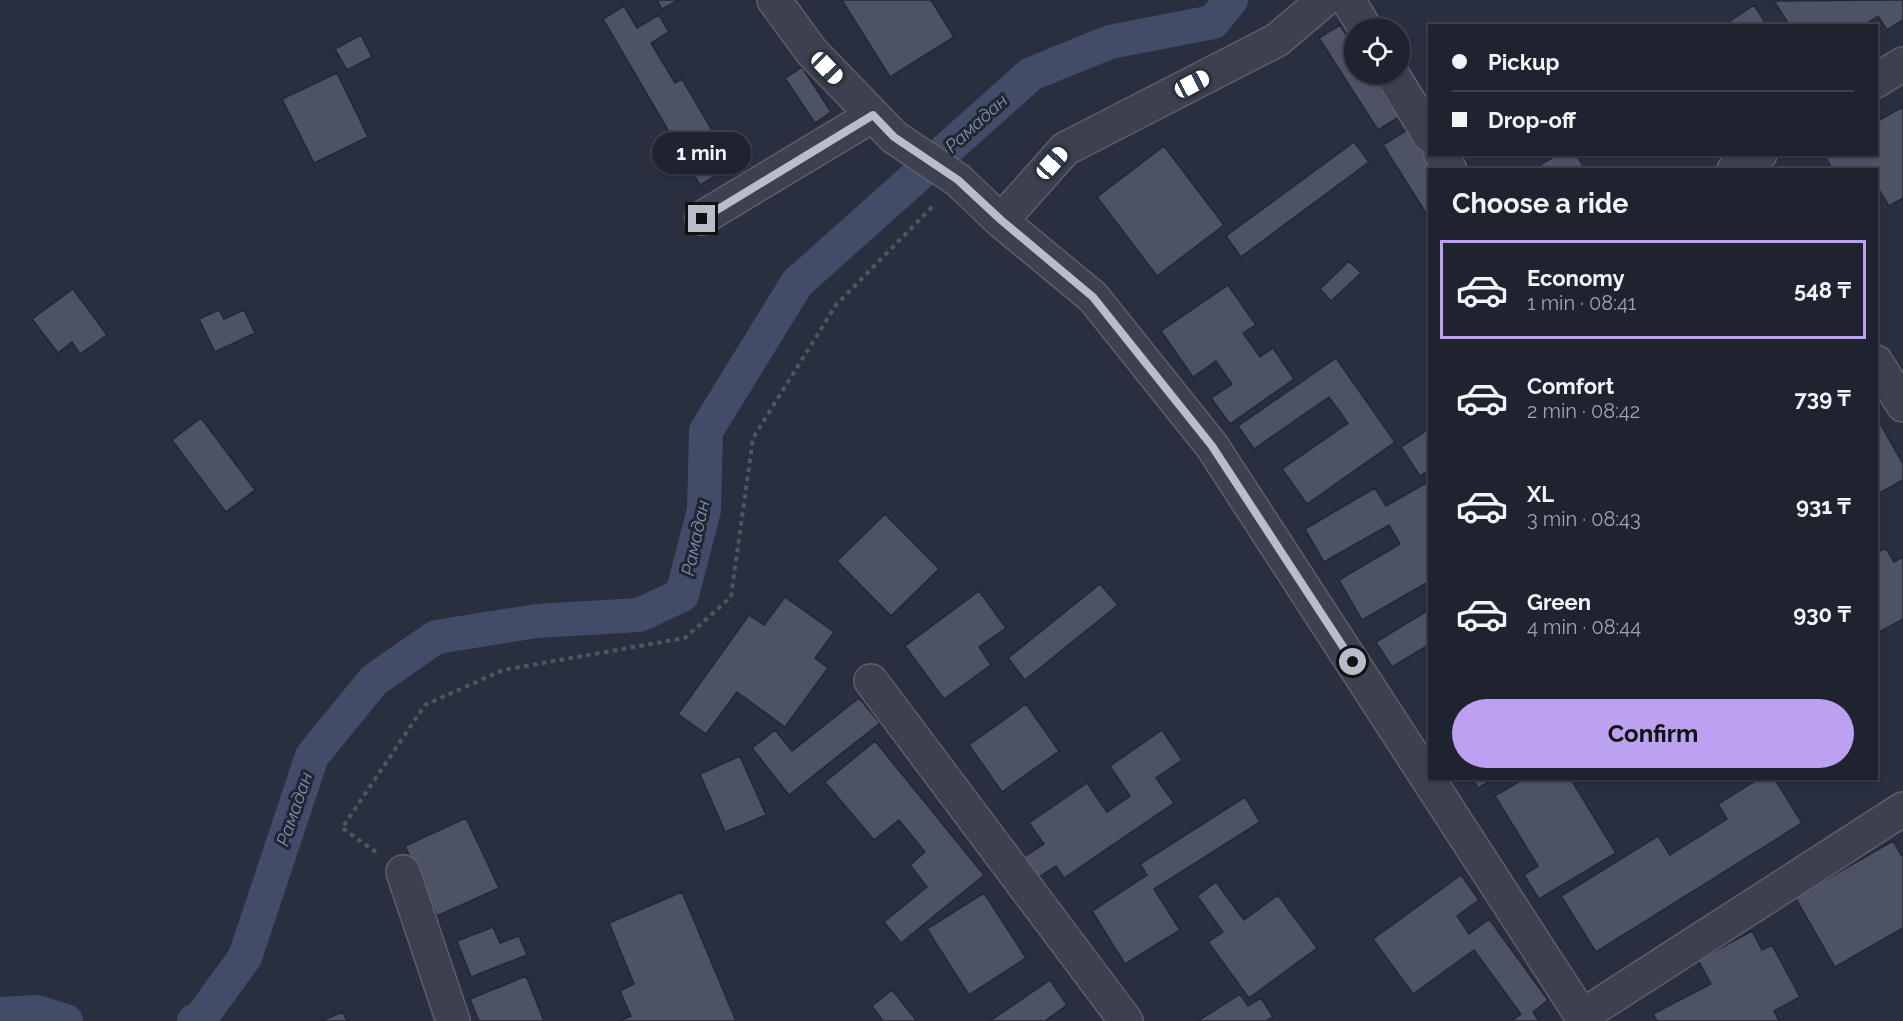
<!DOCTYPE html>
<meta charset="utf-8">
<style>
body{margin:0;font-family:Raleway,sans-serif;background:#272b37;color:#f1f3f6;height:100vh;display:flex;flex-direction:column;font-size:22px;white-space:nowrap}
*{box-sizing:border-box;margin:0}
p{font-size:20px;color:#a1a4aa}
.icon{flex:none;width:33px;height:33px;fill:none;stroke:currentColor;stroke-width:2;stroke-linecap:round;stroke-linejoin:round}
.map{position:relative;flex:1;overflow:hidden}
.side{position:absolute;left:1428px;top:168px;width:450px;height:612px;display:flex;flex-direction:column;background:#1f232f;border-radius:0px;box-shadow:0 2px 4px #0004,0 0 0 2px #3c404b}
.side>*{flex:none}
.banner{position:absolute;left:1428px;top:24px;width:450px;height:132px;border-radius:0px;box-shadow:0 2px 4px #0004,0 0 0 2px #3c404b;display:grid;align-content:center;height:132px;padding:0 24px;background:#1f232f}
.fabs{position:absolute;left:1344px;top:18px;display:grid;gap:12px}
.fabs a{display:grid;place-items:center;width:66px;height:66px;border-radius:50%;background:#1f232f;box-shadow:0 2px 4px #0004,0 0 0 2px #3c404b;font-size:30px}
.end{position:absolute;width:27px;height:27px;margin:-14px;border:8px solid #b9bdc9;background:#111;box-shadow:0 0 0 3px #111}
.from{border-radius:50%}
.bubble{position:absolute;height:42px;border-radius:21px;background:#1f232f;box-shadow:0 2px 4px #0004,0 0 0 2px #3c404b;font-size:20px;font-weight:700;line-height:42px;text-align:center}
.car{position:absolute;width:18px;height:36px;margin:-18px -9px;border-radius:8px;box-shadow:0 0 4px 2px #0007;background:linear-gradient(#fff 24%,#345 0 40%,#fff 0 76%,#345 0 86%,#fff 0)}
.banner b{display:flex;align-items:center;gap:21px;height:57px;font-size:22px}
.banner b+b{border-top:2px solid #3c404b}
.banner i{width:15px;height:15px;background:#f1f3f6}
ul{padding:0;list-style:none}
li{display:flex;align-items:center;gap:18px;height:99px;margin:0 12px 9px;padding:0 12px;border:3px solid transparent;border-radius:0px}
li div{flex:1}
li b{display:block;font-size:22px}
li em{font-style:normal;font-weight:700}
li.selected{border-color:#bca0f2}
li>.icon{width:54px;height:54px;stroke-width:1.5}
h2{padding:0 24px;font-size:27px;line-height:72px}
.primary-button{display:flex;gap:12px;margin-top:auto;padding:12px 24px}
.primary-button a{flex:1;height:69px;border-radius:36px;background:#bca0f2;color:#111;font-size:24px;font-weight:700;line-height:69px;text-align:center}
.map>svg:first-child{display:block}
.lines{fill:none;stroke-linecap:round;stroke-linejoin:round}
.canal{stroke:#424c68;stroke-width:34}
.building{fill:#4d5365;stroke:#232836;stroke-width:1.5}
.minor-casing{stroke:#5a5f6c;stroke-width:36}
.path{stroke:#4b595f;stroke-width:4;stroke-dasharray:4.5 4.5;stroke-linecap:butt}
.minor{stroke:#3d414f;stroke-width:33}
.route{stroke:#b9bdc9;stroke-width:8}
.labels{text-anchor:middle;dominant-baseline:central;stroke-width:6;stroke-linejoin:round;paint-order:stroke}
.water-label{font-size:18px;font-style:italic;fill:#848fad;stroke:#212634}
</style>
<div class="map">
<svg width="1903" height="1021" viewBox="0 0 1903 1021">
<rect width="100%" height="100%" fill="#292f3f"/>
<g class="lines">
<path class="canal" d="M0,1014L36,1012L66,1021
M194,1021L200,1019L245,957L312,756L374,680L436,637L537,621L639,615L682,595L704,510L706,431L797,283L1031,74L1110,42L1213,22L1231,0"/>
</g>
<path class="building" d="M657,0H679L662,9Z
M842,0H931L954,37L890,77Z
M1892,0H1903V20L1887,30L1878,16L1863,26H1790L1774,1Z
M1754,5L1766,24L1723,26Z
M624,6L637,28L659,15L669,32L651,43L675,83L682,79L733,166L700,185L603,19Z
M1340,25L1354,47V74H1371L1399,117L1378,130L1319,38Z
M361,35L372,57L347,70L335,49Z
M802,67L831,112L815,123L785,78Z
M337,73L368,137L314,163L282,99Z
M1903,107V198L1889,206L1876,185V170H1833L1824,154H1876V122Z
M1412,127L1438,170H1430L1429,218L1383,145Z
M1354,142L1369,162L1241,257L1226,236Z
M1164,146L1224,225L1157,276L1097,197Z
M1558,154H1576L1585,170H1532Z
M1349,261L1361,273L1331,301L1320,289Z
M1228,285L1256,325L1243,333L1260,357L1273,348L1294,379L1230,424L1211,398L1232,384L1216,361L1193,377L1161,331Z
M73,289L107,335L80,354L72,342L58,353L32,319Z
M219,310L224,319L244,310L255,333L215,352L199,319Z
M1336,358L1395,442L1307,504L1282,469L1348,423L1329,397L1254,449L1238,426Z
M201,418L255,490L226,512L172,440Z
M1877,418L1903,464V480L1876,495Z
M1430,428V470L1420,476L1401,447Z
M1430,481V581L1362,620L1339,580L1400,544L1389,525L1324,562L1305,529L1375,488L1386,506Z
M885,514L939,569L891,616L837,561Z
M1886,548L1894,562L1903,557V619L1876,634V553Z
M1100,584L1118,605L1025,680L1008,658Z
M979,591L1006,628L979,647L991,665L944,699L905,646Z
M785,597L834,632L815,658L828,668L785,727L737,692L706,734L678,714L749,615L764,625Z
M1430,609V644L1392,667L1376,642Z
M859,698L880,723L789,795L752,748L775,730L792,751Z
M1026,704L1059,751L1002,792L969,745Z
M1162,730L1182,760L1156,778L1174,803L1064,878L1056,866L1033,881L1019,860L1044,844L1029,823L1087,783L1107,812L1130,796L1110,766Z
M875,741L984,875L901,943L884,922L927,887L910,865L925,852L899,820L874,840L825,782Z
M740,756L766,815L725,832L700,774Z
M1473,778H1496L1478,788Z
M1525,778H1570L1616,853L1539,899L1524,875L1538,866L1495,796Z
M1760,778H1774L1802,823L1596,952L1561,896L1658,836L1670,855L1727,819L1718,804Z
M1245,797L1260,822L1154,889L1180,930L1125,964L1092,911L1147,875L1140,864Z
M466,818L499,888L437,916L405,846Z
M1893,841L1901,855L1903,854V928L1835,967L1795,897Z
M1461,875L1479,900L1457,916L1469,934L1489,919L1548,1000L1533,1012L1539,1021H1512L1521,1014L1474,950L1413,994L1373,939Z
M1216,882L1244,920L1278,895L1317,948L1249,998L1208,942L1223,932L1197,896Z
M682,892L736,1021H619L631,1016L620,991L634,984L609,923Z
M984,893L1026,958L969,995L927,929Z
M493,927L500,943L519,936L527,955L471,977L457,941Z
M1752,931L1762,950L1772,945L1800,997L1774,1011L1779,1021H1657L1653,1014L1711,984L1698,960Z
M526,976L544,1021H479L470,999Z
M1050,980L1067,1005L1045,1021H990Z
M892,990L917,1021H883L872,1006Z
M1240,994L1248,1006L1261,998L1273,1017L1266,1021H1198Z
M343,1012L347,1021H321Z"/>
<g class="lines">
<defs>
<path id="minor" d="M774,0L812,52L894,137L958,180L1001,221L1093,297L1212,446L1585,1021
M1348,0L1365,28
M1392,74L1430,136
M1876,81L1903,64
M1441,154L1450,170
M1734,170L1760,154
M702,218L873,115
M1001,221L1065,149L1277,40L1324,0
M1876,362L1903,405
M871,681L1126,1021
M403,872L453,1021
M1582,1016L1903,809"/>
</defs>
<use href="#minor" class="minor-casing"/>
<path class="path" d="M376,852L342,828L425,705L503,670L685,638L731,597L753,438L836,305L934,205"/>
<use href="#minor" class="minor"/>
</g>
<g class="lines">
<path class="route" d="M702,219L873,115L894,137L958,180L1001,220L1093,297L1212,446L1353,662"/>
</g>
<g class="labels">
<g class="water-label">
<text transform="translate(976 123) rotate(-42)">Рамадан</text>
<text transform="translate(695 538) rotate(-78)">Рамадан</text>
<text transform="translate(294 809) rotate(-71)">Рамадан</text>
</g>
</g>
</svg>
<div class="fabs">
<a><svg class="icon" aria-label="locate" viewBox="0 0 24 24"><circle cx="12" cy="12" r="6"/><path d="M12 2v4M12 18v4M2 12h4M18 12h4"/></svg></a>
</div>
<i class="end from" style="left:1353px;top:662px"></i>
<i class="end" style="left:702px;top:219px"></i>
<div class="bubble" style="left:652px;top:132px;width:99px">1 min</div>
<i class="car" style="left:827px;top:68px;rotate:136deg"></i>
<i class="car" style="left:1192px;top:84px;rotate:62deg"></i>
<i class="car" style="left:1052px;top:163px;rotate:42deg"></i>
<div class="banner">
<b><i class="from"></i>Pickup</b>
<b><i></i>Drop-off</b>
</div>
<section class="side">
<h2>Choose a ride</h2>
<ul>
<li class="selected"><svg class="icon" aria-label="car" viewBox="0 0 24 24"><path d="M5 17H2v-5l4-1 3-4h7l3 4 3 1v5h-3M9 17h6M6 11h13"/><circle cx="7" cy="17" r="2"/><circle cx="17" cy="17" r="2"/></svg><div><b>Economy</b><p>1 min · 08:41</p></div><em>548 ₸</em></li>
<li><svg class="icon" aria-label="car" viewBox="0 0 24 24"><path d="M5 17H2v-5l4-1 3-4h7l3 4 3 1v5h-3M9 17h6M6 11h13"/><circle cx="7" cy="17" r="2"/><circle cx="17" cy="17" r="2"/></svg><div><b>Comfort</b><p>2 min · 08:42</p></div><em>739 ₸</em></li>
<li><svg class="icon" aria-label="car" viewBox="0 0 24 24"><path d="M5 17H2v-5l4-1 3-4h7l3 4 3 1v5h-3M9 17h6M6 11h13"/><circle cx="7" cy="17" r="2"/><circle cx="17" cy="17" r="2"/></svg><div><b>XL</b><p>3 min · 08:43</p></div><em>931 ₸</em></li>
<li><svg class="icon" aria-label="car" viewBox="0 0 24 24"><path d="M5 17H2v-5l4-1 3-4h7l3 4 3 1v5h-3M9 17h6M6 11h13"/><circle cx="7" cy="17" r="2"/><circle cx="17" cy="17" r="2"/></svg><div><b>Green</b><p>4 min · 08:44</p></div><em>930 ₸</em></li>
</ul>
<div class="primary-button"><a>Confirm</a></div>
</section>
</div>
